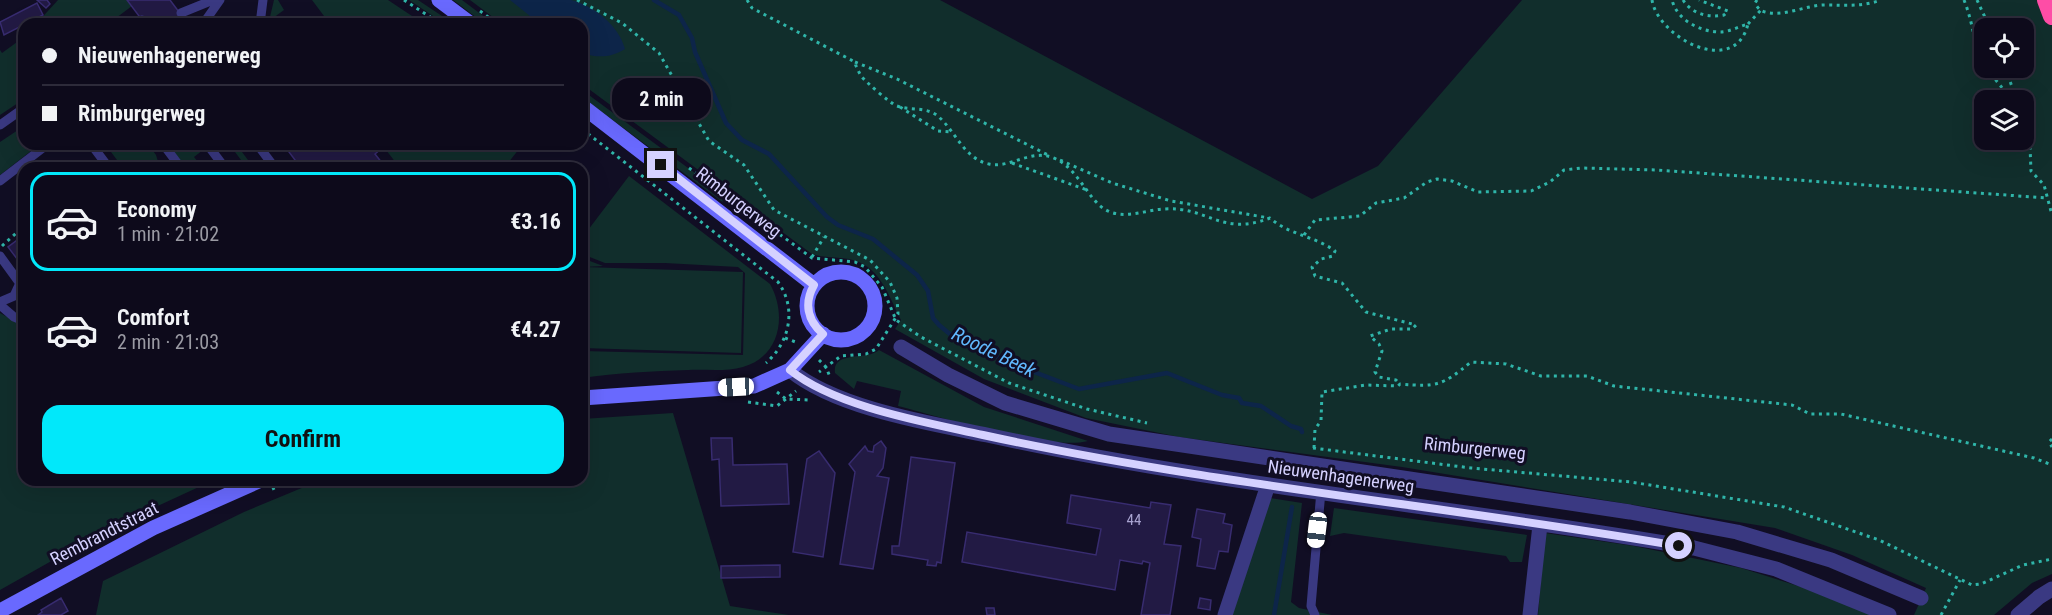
<!DOCTYPE html>
<meta charset="utf-8">
<style>
body{margin:0;font-family:"Roboto Condensed",sans-serif;background:#161324;color:#f1f3f6;height:100vh;display:flex;flex-direction:column;font-size:22px;white-space:nowrap}
*{box-sizing:border-box;margin:0}
p{font-size:20px;color:#9a9aa3}
.icon{flex:none;width:33px;height:33px;fill:none;stroke:currentColor;stroke-width:2;stroke-linecap:round;stroke-linejoin:round}
.map{position:relative;flex:1;overflow:hidden}
.sheet{position:absolute;left:18px;top:162px;width:570px;height:324px;display:flex;flex-direction:column;background:#0d0a1b;border-radius:18px;box-shadow:0 6px 24px #0002,0 0 0 2px #2d2b3a}
.sheet>*{flex:none}
.hud{position:absolute;left:18px;top:18px;width:570px;height:132px;border-radius:18px;box-shadow:0 6px 24px #0002,0 0 0 2px #2d2b3a;display:grid;align-content:center;height:132px;padding:0 24px;background:#0d0a1b}
.tools{position:absolute;left:1974px;top:18px;display:grid;gap:12px}
.tools a{display:grid;place-items:center;width:60px;height:60px;border-radius:12px;background:#0d0a1b;box-shadow:0 6px 24px #0002,0 0 0 2px #2d2b3a;font-size:30px}
.end{position:absolute;width:27px;height:27px;margin:-14px;border:8px solid #d5d1ff;background:#111;box-shadow:0 0 0 3px #111}
.from{border-radius:50%}
.bubble{position:absolute;height:42px;border-radius:18px;background:#0d0a1b;box-shadow:0 6px 24px #0002,0 0 0 2px #2d2b3a;font-size:20px;font-weight:700;line-height:42px;text-align:center}
.car{position:absolute;width:18px;height:36px;margin:-18px -9px;border-radius:8px;box-shadow:0 0 4px 2px #0007;background:linear-gradient(#fff 24%,#345 0 40%,#fff 0 76%,#345 0 86%,#fff 0)}
.hud b{display:flex;align-items:center;gap:21px;height:57px;font-size:22px}
.hud b+b{border-top:2px solid #2d2b3a}
.hud i{width:15px;height:15px;background:#f1f3f6}
ul{padding:10px 0 0;list-style:none}
li{display:flex;align-items:center;gap:18px;height:99px;margin:0 12px 9px;padding:0 12px;border:3px solid transparent;border-radius:18px}
li div{flex:1}
li b{display:block;font-size:22px}
li em{font-style:normal;font-weight:700}
li.active{border-color:#01e8fa}
li>.icon{width:54px;height:54px;stroke-width:1.5}
.button{display:flex;gap:12px;margin-top:auto;padding:12px 24px}
.button a{flex:1;height:69px;border-radius:18px;background:#01e8fa;color:#111;font-size:24px;font-weight:700;line-height:69px;text-align:center}
.map>svg:first-child{display:block}
.green{fill:#112e2c;fill-rule:evenodd}
.water{fill:#0d2549}
.lines{fill:none;stroke-linecap:round;stroke-linejoin:round}
.stream{stroke:#0d2549;stroke-width:4.5}
.building{fill:#221a44;stroke:#382c70;stroke-width:1.5}
.path{stroke:#2fb5a9;stroke-width:3;stroke-dasharray:3 4.5;stroke-linecap:butt}
.lane{stroke:#3a3982;stroke-width:9}
.street{stroke:#3a3982;stroke-width:15}
.secondary{stroke:#6969fe;stroke-width:15}
.highway{stroke:#fe4da6;stroke-width:18}
.route{stroke:#d5d1ff;stroke-width:8}
.labels{text-anchor:middle;dominant-baseline:central;stroke-width:6;stroke-linejoin:round;paint-order:stroke}
.number-label{font-size:15px;fill:#a8a3d0}
.street-label{font-size:18px;fill:#d5d1ff;stroke:#110e24}
.water-label{font-size:20px;font-style:italic;fill:#60b9fe;stroke:#110e24}
</style>
<div class="map">
<svg width="2052" height="615" viewBox="0 0 2052 615">
<rect width="100%" height="100%" fill="#110e24"/>
<path class="green" d="M58,0H127L132,6L108,24H36Z
M274,0H278L284,10L273,18L277,24H271L270,17Z
M312,0H388L424,24H330Z
M409,0H418L454,24H445Z
M453,0H462L494,24H485Z
M470,0H940L1312,199L1378,166L1522,0H2052V574L2032,583L1994,615H1914L1926,588L1852,555L1775,528L1402,467L1179,437L1086,418L984,379L895,329L901,320C888,295 880,265 849,259C837,257 824,258 812,254L582,84V24H502ZM1984,28H2024V68H1984ZM1984,100H2024V140H1984Z
M24,37V99L0,115V50L2,53Z
M582,90L733,201L739,209L721,201L582,97Z
M24,126V144H40L0,175V142Z
M105,144H148L156,155L160,168H123Z
M168,144H198L203,150L194,157L203,168H186Z
M229,144H236L254,168H247Z
M394,144H523L504,168H400L386,150Z
M629,176L770,284C787,314 781,356 743,367C726,372 705,369 688,370C653,371 617,373 582,378V351L743,355L745,273L738,267L665,263H605L582,254V238Z
M582,258L603,266L583,267L743,272L741,353L582,348Z
M0,313L24,326V480H214L110,528L0,590Z
M879,350L984,407L1088,441C1050,451 940,417 898,406L901,391L857,381L854,389L835,373C832,350 867,361 879,350Z
M673,413L730,606L789,615H96L103,581L244,512L321,480H582V419Z
M1270,498L1302,503L1291,602L1299,608L1332,615H1231Z
M1334,508L1527,535L1522,562H1510L1506,556L1344,533L1330,536Z
M1545,533L1634,546L1741,568L1811,590L1871,615H1538Z"/>
<path class="water" d="M510,0C527,0 556,0 571,0C595,6 619,26 625,49C611,58 597,58 582,53V24H540Z"/>
<g class="lines">
<path class="stream" d="M654,0L679,15L692,38L695,52L726,123L742,140L769,154L827,217L838,225L873,239L917,275L928,291L933,318L939,325L951,335L984,345L994,355L1013,364L1079,389L1167,373L1222,395L1239,398L1242,403L1261,406L1291,426L1301,429L1302,432
M1274,615L1292,507"/>
</g>
<path class="building" d="M37,0H47L50,4L46,8Z
M127,0H170L188,24H145Z
M37,3L43,15L4,35L0,22Z
M283,144H387L375,154L386,168H301Z
M24,235V268L8,247Z
M711,438H732L733,465L787,464L789,504L721,506L719,459L712,460Z
M881,441L886,448L883,468L877,476L889,478L873,569L840,564L855,472L849,464L865,446L868,451L873,452L874,446Z
M819,451L835,473L823,557L793,552L807,459Z
M911,457L955,463L941,563L937,562L936,566L927,565L928,560L892,554V546H899Z
M1071,495L1150,508L1151,502L1171,505L1164,544L1181,546L1170,615H1141L1150,563L1143,561L1142,564L1120,560L1115,590L962,562L967,532L1096,555L1101,529L1067,523Z
M1197,509L1225,514L1223,523L1232,525L1228,552L1219,551L1215,569L1197,566L1201,539L1192,537Z
M780,565V577L721,578V566Z
M61,598L68,611L61,615H38L42,612L41,610Z
M1200,598L1211,600L1210,610L1198,608Z
M986,608H994L995,615H987Z"/>
<g class="lines">
<path class="path" d="M404,0L441,24
M577,0L622,23L659,53L709,141L744,165L774,210L870,260L890,282L897,298L898,314L876,349L866,354L841,356L819,372
M747,0L752,8L853,61C857,66 858,72 862,77C867,83 890,103 897,106C912,111 928,106 940,118C956,133 965,159 989,164C1011,169 1032,147 1056,159C1079,170 1088,200 1106,210C1124,220 1145,210 1164,209C1208,206 1221,237 1270,218C1289,235 1315,236 1335,251L1333,256L1321,259L1312,267L1315,276L1342,283L1366,312L1416,325L1412,329H1391L1370,336L1379,344L1382,351L1375,372L1379,377L1396,380L1400,384
M1652,0C1658,38 1735,78 1748,24C1740,26 1729,32 1721,32C1700,32 1677,20 1672,0
M1683,0C1692,14 1708,18 1724,15L1728,11L1699,0
M1757,0L1755,3C1757,7 1760,11 1765,12C1785,17 1806,5 1825,5C1845,5 1862,7 1881,0
M1964,0C1973,22 1974,45 1984,66
M1977,0L1990,28
M480,11L498,24
M1748,24L1761,10
M855,62L897,79L1048,155
M1986,68L2012,100
M2005,68L2017,100
M900,107L938,131L951,132
M2024,125L2030,146L2031,171L2044,185L2052,215
M582,129L778,282C797,308 790,342 766,363
M2022,140L2030,146
M1060,160L1112,183L1171,201L1269,218
M1012,163L1087,190
M291,168L294,166
M689,168L812,258L855,262L865,267L882,287L896,320L921,337L1009,383L1087,409L1147,423
M1304,235L1315,220L1360,216L1376,203L1404,198L1427,182L1437,179L1452,181L1478,192L1531,191L1550,182L1564,170L1581,168L1657,170L2047,198
M2,246L24,226
M812,257L824,237
M785,338L798,343
M819,360L826,367L830,377
M777,392L786,399L809,400
M748,402L777,406L796,391
M2052,439L2049,442L2052,447
M1313,448L1471,468L1631,482L1784,507L1879,540L1972,585L1981,584L2023,565L2052,559
M1314,448L1315,429L1321,421L1322,392L1366,385L1398,386L1400,384C1436,387 1442,386 1471,362L1506,364L1541,376H1587L1614,386L1792,405L1810,414H1841L2034,458L2052,465
M272,489L293,480
M1941,615L1960,580"/>
<path class="lane" d="M181,13L213,0
M139,24L142,20
M203,24L220,0
M260,24L263,0
M0,125L24,108
M91,144L109,168
M163,144L181,168
M207,144L225,168
M257,144L275,168
M0,181L48,144
M0,256L24,289
M0,302L14,296L20,283
M0,305L14,317L24,321
M1315,615L1311,606L1321,491"/>
<path class="street" d="M901,347L948,375L1005,403L1109,434L1630,512L1737,532L1831,560L1921,598
M790,370C836,408 928,423 987,435C1220,486 1459,507 1694,548L1776,569L1889,615
M1225,615L1268,485
M1530,615L1540,525
M2018,615L2039,597L2052,589"/>
<path class="secondary" d="M439,0L471,24
M582,106L814,285
M807 306a34 34 0 1 1 68 0a34 34 0 1 1-68 0Z
M582,398L754,386L790,370L823,334
M0,611L153,528L261,480"/>
<path class="highway" d="M2046,0L2052,16"/>
</g>
<g class="lines">
<path class="route" d="M661,165L814,285C804,303 807,320 823,334L790,370C836,407 925,422 983,435C1213,485 1448,506 1679,546"/>
</g>
<g class="labels">
<g class="number-label">
<text x="1134" y="520">44</text>
</g>
<g class="street-label">
<text transform="translate(739 202) rotate(38)">Rimburgerweg</text>
<text transform="translate(1475 448) rotate(6)">Rimburgerweg</text>
<text transform="translate(1341 476) rotate(8)">Nieuwenhagenerweg</text>
<text transform="translate(104 533) rotate(-27)">Rembrandtstraat</text>
</g>
<g class="water-label">
<text transform="translate(994 352) rotate(26)">Roode Beek</text>
</g>
</g>
</svg>
<div class="tools">
<a><svg class="icon" aria-label="locate" viewBox="0 0 24 24"><circle cx="12" cy="12" r="6"/><path d="M12 2v4M12 18v4M2 12h4M18 12h4"/></svg></a>
<a><svg class="icon" aria-label="layers" viewBox="0 0 24 24"><path d="M12 4l9 5-9 5-9-5zM3 14l9 5 9-5"/></svg></a>
</div>
<i class="end from" style="left:1679px;top:546px"></i>
<i class="end" style="left:661px;top:165px"></i>
<div class="bubble" style="left:612px;top:78px;width:99px">2 min</div>
<i class="car" style="left:736px;top:387px;rotate:267deg"></i>
<i class="car" style="left:1317px;top:530px;rotate:187deg"></i>
<div class="hud">
<b><i class="from"></i>Nieuwenhagenerweg</b>
<b><i></i>Rimburgerweg</b>
</div>
<section class="sheet">
<ul>
<li class="active"><svg class="icon" aria-label="car" viewBox="0 0 24 24"><path d="M5 17H2v-5l4-1 3-4h7l3 4 3 1v5h-3M9 17h6M6 11h13"/><circle cx="7" cy="17" r="2"/><circle cx="17" cy="17" r="2"/></svg><div><b>Economy</b><p>1 min · 21:02</p></div><em>€3.16</em></li>
<li><svg class="icon" aria-label="car" viewBox="0 0 24 24"><path d="M5 17H2v-5l4-1 3-4h7l3 4 3 1v5h-3M9 17h6M6 11h13"/><circle cx="7" cy="17" r="2"/><circle cx="17" cy="17" r="2"/></svg><div><b>Comfort</b><p>2 min · 21:03</p></div><em>€4.27</em></li>
</ul>
<div class="button"><a>Confirm</a></div>
</section>
</div>
